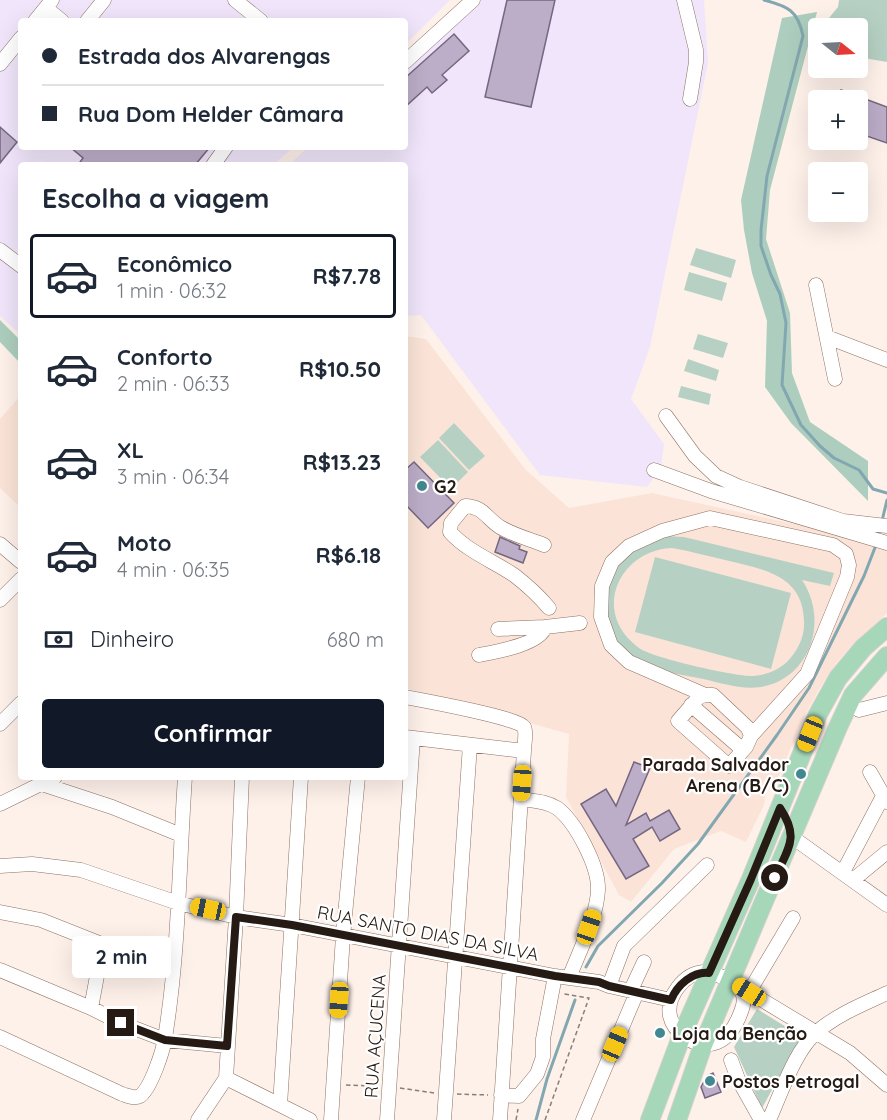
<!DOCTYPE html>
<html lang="pt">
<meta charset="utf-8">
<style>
body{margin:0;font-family:Quicksand,sans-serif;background:#f2f2f3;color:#1f2937;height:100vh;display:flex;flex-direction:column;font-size:22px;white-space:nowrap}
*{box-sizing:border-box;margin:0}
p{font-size:20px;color:#747a83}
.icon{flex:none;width:33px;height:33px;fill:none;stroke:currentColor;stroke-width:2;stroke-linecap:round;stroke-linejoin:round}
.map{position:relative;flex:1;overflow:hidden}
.side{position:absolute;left:18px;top:162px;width:390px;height:618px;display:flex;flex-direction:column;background:#fff;border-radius:6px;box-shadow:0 6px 24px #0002}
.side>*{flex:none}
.hud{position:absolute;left:18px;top:18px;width:390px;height:132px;border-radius:6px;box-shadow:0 6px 24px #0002;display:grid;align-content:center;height:132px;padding:0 24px;background:#fff}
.needle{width:39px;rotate:108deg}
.controls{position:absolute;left:808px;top:18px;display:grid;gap:12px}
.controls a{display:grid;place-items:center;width:60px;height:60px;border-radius:6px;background:#fff;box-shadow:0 6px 24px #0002;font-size:30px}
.end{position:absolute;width:27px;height:27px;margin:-14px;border:8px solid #251a14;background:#fff;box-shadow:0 0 0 3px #fff}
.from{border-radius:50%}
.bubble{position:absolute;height:42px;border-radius:6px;background:#fff;box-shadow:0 6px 24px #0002;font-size:20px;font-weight:700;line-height:42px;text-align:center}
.car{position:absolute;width:18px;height:36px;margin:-18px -9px;border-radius:8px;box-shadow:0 0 4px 2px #0007;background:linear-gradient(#f5c518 24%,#345 0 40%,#f5c518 0 76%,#345 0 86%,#f5c518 0)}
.hud b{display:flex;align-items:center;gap:21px;height:57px;font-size:22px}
.hud b+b{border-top:2px solid #e0e1e3}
.hud i{width:15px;height:15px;background:#1f2937}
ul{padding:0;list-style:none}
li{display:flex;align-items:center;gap:18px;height:84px;margin:0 12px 9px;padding:0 12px;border:3px solid transparent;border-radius:6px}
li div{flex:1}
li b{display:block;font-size:22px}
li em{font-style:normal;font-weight:700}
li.on{border-color:#111827}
li>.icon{width:54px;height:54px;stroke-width:1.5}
h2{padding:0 24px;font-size:27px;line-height:72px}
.pay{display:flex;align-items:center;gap:15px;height:66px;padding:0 24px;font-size:22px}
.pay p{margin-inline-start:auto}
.cta{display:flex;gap:12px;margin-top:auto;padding:12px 24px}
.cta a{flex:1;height:69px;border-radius:6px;background:#111827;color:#fff;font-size:24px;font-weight:700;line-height:69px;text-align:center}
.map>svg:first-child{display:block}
.industrial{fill:#f0e5fa}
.built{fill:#fbe4d7}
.green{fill:#b6d1c4;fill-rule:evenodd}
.forest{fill:#adcebe}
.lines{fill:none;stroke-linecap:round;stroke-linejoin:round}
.stream{stroke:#83a7b0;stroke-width:3}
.building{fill:#bcadc8;stroke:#756780;stroke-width:1.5}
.minor-casing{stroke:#8d7263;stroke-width:15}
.major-casing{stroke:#d3d1d0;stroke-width:20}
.path{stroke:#8a7e78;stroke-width:1.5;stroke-dasharray:4.5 3;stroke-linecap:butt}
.minor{stroke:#fff;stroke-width:14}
.major{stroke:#a6d7b8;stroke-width:18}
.route{stroke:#251a14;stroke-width:8}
.poi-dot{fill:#428891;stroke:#fff;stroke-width:2}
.labels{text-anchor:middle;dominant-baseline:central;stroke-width:4.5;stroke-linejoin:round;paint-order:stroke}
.poi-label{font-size:18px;font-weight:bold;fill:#251a14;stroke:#fff;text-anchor:start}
.street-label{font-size:18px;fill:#251a14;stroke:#fff}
</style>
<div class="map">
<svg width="887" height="1120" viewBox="0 0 887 1120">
<rect width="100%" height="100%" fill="#fef1ea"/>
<path class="industrial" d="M0,0H450L405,45V21H21V147H294L273,165H21V335L0,316Z
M462,0H704L708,63L650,347L631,399L664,444L661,467L647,487L540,475L421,315L405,316V165H289L308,147H405V54Z"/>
<path class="built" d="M405,336L426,339L525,469L569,508L652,493L826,531L862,528L887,535V613L854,643L837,662L818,691L803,719L779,776L766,791L764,805L746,842L721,831L674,849L631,902L619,895L566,797L569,734L405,688Z
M21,395V508L0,488V419Z"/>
<path class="green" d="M839,0H887V62L858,57V28H837L824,24L838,7Z
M696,248L736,260L731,278L690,265Z
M689,272L727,283L722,301L684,290Z
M698,334L728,343L723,358L693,349Z
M688,359L719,370L716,381L684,371Z
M681,386L711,394L709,405L678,397Z
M454,423L485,456L469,470L439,438Z
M438,440L468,472L451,489L420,457Z
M666,536L684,537L834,573L830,586L802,580C829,620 811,678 761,687C741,690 721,683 703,679C681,674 656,672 637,661C621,651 608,631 605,613C604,608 606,600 607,595C608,588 608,579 611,573C622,550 645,544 666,536ZM672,548C690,551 707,556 725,560C761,569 803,574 804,621C805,636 798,651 787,662C778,670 766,675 754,676C737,677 664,660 647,652C641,650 636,646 632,642C593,606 622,550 672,548Z
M655,557L791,593L771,669L635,632Z
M757,1009L796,1033L799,1041L762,1108L734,1047Z"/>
<path class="forest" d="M817,12L770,190L766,239L790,313L792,373L810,422L868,461V501L791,423L765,387L767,321L752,273L744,230L741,200L782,18Z
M0,320L21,341V364L0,342Z"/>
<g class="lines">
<path class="stream" d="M764,0C787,6 798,10 803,36L767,176L761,230V246L771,275L780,294L786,323L782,385L801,425L820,446L834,458L859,470L873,489L887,493
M882,521L887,500
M586,967L598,946L662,883L698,844L777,735L809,688L864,576L876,545
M536,1120L547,1079L575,1000"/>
</g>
<path class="building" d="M507,0H555L531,107L485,97Z
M454,34L469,51L442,75L447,80L432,93L427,87L405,107V78Z
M841,90L887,107V143L858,133V100H838Z
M0,127L17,142L0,163Z
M70,147H210L195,165H78L83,158Z
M414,462L454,503L428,528L405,504V470Z
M500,537L520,546L519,549L527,552L523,563L495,552Z
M634,762L650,768L626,825L646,813L650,821L669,810L680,829L660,841L652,827L633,839L649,866L626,879L581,804L606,789L616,806Z
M713,1073L721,1092L705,1098L701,1087L707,1076Z"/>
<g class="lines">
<defs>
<path id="minor" d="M235,0L261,21
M684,0L696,50V62L690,99
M46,8L62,21
M35,21L52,0
M87,21L104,0
M405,62L473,0
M0,64L21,38
M213,165L226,147
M0,250L21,266
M816,285L835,379
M827,337L887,360
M666,416L695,456L716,476L740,487L843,521L887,526
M654,470L711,491L887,543
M0,544L21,562
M544,545C529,539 513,535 500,527C487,519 483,506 465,506L451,523L450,532C467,551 493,561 514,575C527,585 538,595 549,608
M0,600L21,579
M545,627L580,623
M479,655C495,652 541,644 545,627L498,629
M705,695L629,662L611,645L601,617L602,586L612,562L629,546L662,531L710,518L833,545L846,554L849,565L847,577L807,674L751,736
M705,695H713L748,728L751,736L746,747L729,766L678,721L699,697Z
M405,697C421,700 519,718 524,727C527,733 524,744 524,751
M691,705L743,750
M859,710L887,703
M0,724L21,703
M405,737L524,751L500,1120
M870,772L887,802
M42,784L112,807L181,835
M521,799C533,801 546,801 557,808C576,822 599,867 598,890C597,917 579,952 569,978
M0,804L55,777
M792,837L887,905
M0,866L32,864L81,870L178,903L236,917L292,925L555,976L599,982L609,986L671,1000
M843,872L883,796
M853,880L887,852
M0,912L41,920L172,972
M0,970L91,1008L121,1023L165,1040L227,1046
M738,985C747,997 744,1006 738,1019C728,1042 709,1052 686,1038C678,1032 672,1025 670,1016C666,997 684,973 704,972C714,972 725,978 734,983L850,1053L887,1085
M609,986L624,946L707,865
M631,990L644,962
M749,992L793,918
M91,1008L103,944
M0,1037L122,1094C128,1096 134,1099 140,1096C151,1088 163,1051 165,1038C179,952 179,864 185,777
M731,1060L738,1079L761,1120
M226,1078L310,1120
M501,1095L519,1096L537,1074L543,1057V1039L555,976
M280,1105L301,777
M198,1120L226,1078L236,917L242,777
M331,1120L343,936L358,777
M387,1120L413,738
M444,1120L470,745
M583,1120L637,992
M769,1120C781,1094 795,1049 818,1031C838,1014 864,1004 887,993"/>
<path id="major" d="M650,1120L682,1035L751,879L818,714L838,678L863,648L887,627
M677,1120L703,1045L838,727L853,695L887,656"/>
</defs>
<use href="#minor" class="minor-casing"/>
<use href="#major" class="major-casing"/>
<path class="path" d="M346,1085L377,1086
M400,1088L434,1093
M457,1094L488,1095
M516,1120L518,1109
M545,1120L589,998L564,994"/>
<use href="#minor" class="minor"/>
<use href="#major" class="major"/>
</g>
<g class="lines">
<path class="route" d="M121,1023L165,1040L227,1046L236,917L292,925L555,976L599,982L609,986L671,1000C677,985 693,971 709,973L751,879L780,808C800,838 788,848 775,878"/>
</g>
<g class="poi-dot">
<circle cx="422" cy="486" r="6"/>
<circle cx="801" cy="774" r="6"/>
<circle cx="660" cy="1033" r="6"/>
<circle cx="710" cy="1081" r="6"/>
</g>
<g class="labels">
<g class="poi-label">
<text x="434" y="486">G2</text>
<text x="789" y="764" text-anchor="end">Parada Salvador<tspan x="789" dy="21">Arena (B/C)</tspan></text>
<text x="672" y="1033">Loja da Benção</text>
<text x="722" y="1081">Postos Petrogal</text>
</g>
<g class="street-label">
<text transform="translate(428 933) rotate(11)">RUA SANTO DIAS DA SILVA</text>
<text transform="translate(375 1036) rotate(-86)">RUA AÇUCENA</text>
</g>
</g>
</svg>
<div class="controls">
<a><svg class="needle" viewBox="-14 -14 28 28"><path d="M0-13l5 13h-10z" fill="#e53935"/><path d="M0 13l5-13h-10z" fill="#747a83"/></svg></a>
<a>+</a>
<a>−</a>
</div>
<i class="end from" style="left:775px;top:878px"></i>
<i class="end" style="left:121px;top:1023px"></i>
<div class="bubble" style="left:72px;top:936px;width:99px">2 min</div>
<i class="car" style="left:810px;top:734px;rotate:202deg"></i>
<i class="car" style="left:522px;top:783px;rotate:184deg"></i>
<i class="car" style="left:208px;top:909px;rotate:282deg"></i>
<i class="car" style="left:589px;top:927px;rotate:19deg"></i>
<i class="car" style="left:749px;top:992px;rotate:302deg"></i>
<i class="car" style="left:339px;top:1000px;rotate:184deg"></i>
<i class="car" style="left:615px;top:1044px;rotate:23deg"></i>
<div class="hud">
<b><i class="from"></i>Estrada dos Alvarengas</b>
<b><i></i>Rua Dom Helder Câmara</b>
</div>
<section class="side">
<h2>Escolha a viagem</h2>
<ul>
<li class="on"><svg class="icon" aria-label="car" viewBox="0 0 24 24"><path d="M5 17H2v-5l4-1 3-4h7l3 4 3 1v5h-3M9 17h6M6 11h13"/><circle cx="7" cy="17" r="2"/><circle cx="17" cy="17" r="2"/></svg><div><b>Econômico</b><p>1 min · 06:32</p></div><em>R$7.78</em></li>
<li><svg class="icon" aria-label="car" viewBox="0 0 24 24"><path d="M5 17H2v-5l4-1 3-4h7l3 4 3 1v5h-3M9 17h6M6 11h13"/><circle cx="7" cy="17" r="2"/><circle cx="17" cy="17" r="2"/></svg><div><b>Conforto</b><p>2 min · 06:33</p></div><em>R$10.50</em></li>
<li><svg class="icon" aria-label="car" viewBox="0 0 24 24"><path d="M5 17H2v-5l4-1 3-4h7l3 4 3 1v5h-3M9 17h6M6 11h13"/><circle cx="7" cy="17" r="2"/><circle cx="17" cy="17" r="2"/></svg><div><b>XL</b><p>3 min · 06:34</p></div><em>R$13.23</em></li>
<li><svg class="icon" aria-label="car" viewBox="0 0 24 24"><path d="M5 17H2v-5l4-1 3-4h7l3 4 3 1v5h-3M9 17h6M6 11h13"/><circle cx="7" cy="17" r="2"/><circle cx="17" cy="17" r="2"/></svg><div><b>Moto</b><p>4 min · 06:35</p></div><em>R$6.18</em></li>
</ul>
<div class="pay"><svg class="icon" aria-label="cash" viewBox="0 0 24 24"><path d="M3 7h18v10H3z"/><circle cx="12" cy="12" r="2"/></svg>Dinheiro<p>680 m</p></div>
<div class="cta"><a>Confirmar</a></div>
</section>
</div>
